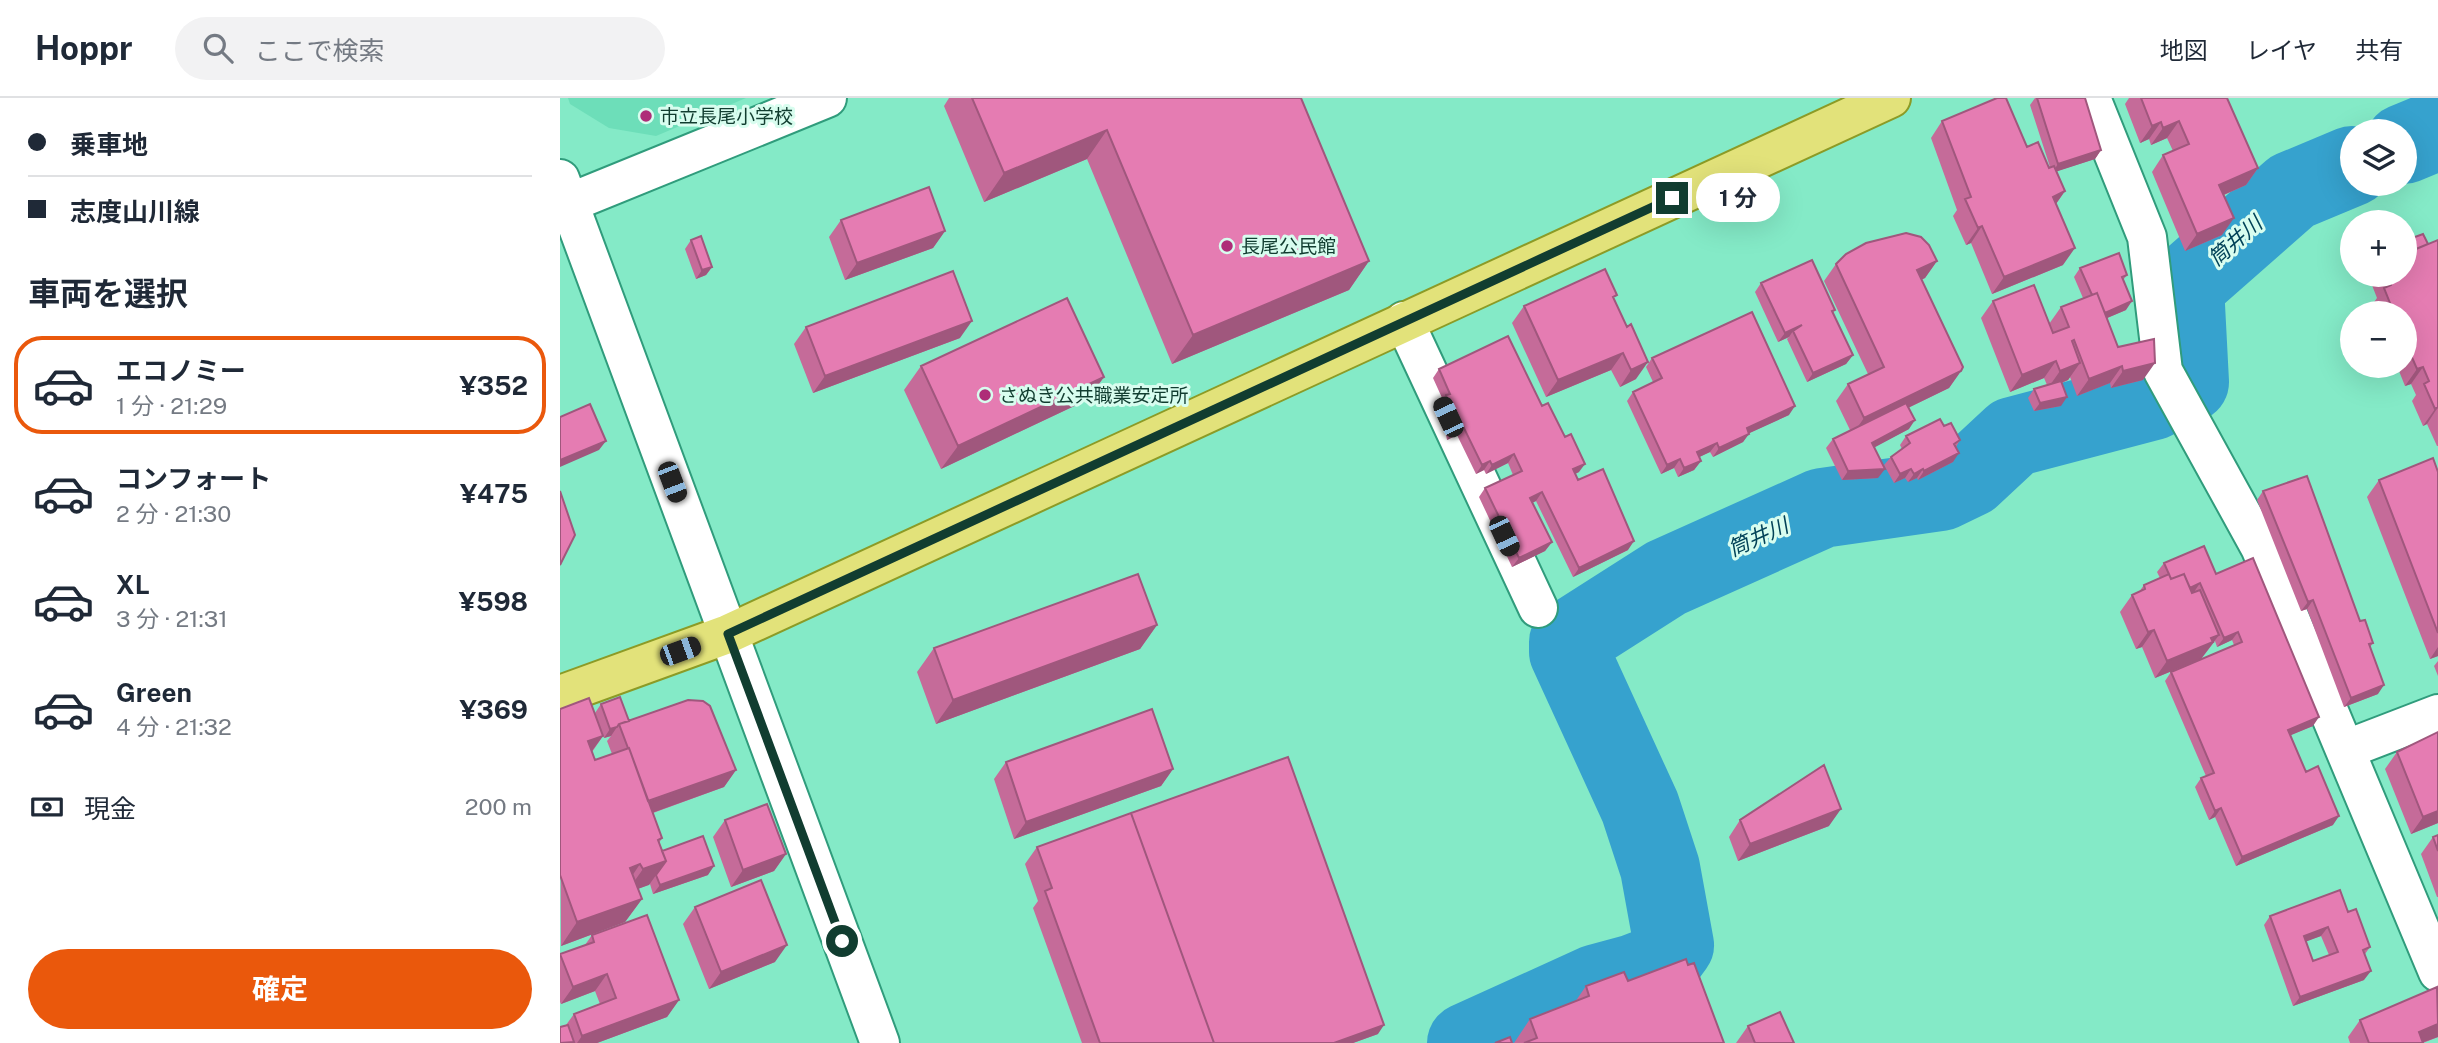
<!DOCTYPE html>
<html lang="ja">
<meta charset="utf-8">
<style>
body{margin:0;font-family:"Public Sans","Noto Sans JP",sans-serif;background:#f2f2f3;color:#1f2937;height:100vh;display:flex;flex-direction:column;font-size:26px;white-space:nowrap}
*{box-sizing:border-box;margin:0}
p{font-size:23px;color:#747a83}
.icon{flex:none;width:38px;height:38px;fill:none;stroke:currentColor;stroke-width:2;stroke-linecap:round;stroke-linejoin:round}
.map{position:relative;flex:1;overflow:hidden}
.sheet{display:flex;flex-direction:column;background:#fff;width:560px}
.sheet>*{flex:none}
.banner{display:grid;align-content:center;height:154px;padding:0 28px;background:#fff}
.fabs{position:absolute;left:1780px;top:21px;display:grid;gap:14px}
.fabs a{display:grid;place-items:center;width:77px;height:77px;border-radius:50%;background:#fff;box-shadow:0 7px 28px #0002;font-size:35px}
.end{position:absolute;width:32px;height:32px;margin:-16px;border:9px solid #113d30;background:#fff;box-shadow:0 0 0 4px #fff}
.from{border-radius:50%}
.bubble{position:absolute;height:49px;border-radius:24px;background:#fff;box-shadow:0 7px 28px #0002;font-size:23px;font-weight:700;line-height:49px;text-align:center}
.car{position:absolute;width:21px;height:42px;margin:-21px -10px;border-radius:9px;box-shadow:0 0 5px 2px #0007;background:linear-gradient(#222 24%,#8ab4d8 0 40%,#222 0 76%,#8ab4d8 0 86%,#222 0)}
.banner b{display:flex;align-items:center;gap:24px;height:66px;font-size:26px}
.banner b+b{border-top:2px solid #e0e1e3}
.banner i{width:18px;height:18px;background:#1f2937}
ul{padding:0;list-style:none}
li{display:flex;align-items:center;gap:21px;height:98px;margin:0 14px 10px;padding:0 14px;border:4px solid transparent;border-radius:28px}
li div{flex:1}
li b{display:block;font-size:26px}
li em{font-style:normal;font-weight:700}
li.current{border-color:#ea580c}
li>.icon{width:63px;height:63px;stroke-width:1.5}
h2{padding:0 28px;font-size:32px;line-height:84px}
.pay{display:flex;align-items:center;gap:18px;height:77px;padding:0 28px;font-size:26px}
.pay p{margin-inline-start:auto}
.cta{display:flex;gap:14px;margin-top:auto;padding:14px 28px}
.cta a{flex:1;height:80px;border-radius:42px;background:#ea580c;color:#fff;font-size:28px;font-weight:700;line-height:80px;text-align:center}
header{display:flex;align-items:center;gap:42px;box-sizing:border-box;height:98px;padding:0 35px;background:#fff;border-bottom:2px solid #e0e1e3}
header strong{font-size:33px}
nav{display:flex;gap:38px;margin-inline-start:auto;font-size:24px}
.search{width:490px;height:63px;background:#f2f2f3;display:flex;align-items:center;gap:18px;box-sizing:border-box;padding:0 24px;border-radius:38px;color:#747a83;font-size:26px}
main{display:flex;flex:1;min-height:0}
.map>svg:first-child{display:block}
.built{fill:#6ddeb9}
.lines{fill:none;stroke-linecap:round;stroke-linejoin:round}
.river{stroke:#36a2ce;stroke-width:80}
.minor-casing{stroke:#309c7c;stroke-width:42}
.tertiary-casing{stroke:#309c7c;stroke-width:42}
.primary-casing{stroke:#8c9b26;stroke-width:42}
.minor{stroke:#fff;stroke-width:38}
.tertiary{stroke:#fff;stroke-width:38}
.primary{stroke:#e2e27a;stroke-width:38}
.wall{fill:#c56b99;fill-rule:evenodd}
.shaded-wall{fill:#a0577d}
.building{fill:#e57cb2;stroke:#a0577d;stroke-width:2;fill-rule:evenodd}
.route{stroke:#113d30;stroke-width:9}
.poi-dot{fill:#ae2d78;stroke:#d8fdef;stroke-width:2.5}
.labels{text-anchor:middle;dominant-baseline:central;stroke-width:6;stroke-linejoin:round;paint-order:stroke}
.poi-label{font-size:19px;fill:#113d30;stroke:#d8fdef;text-anchor:start}
.water-label{font-size:21px;font-style:italic;fill:#024258;stroke:#d8fdef}
</style>
<header>
<strong>Hoppr</strong>
<div class="search"><svg class="icon" aria-label="search" viewBox="0 0 24 24"><circle cx="10" cy="10" r="6"/><path d="M15 15l6 6"/></svg>ここで検索</div>
<nav><a>地図</a><a>レイヤ</a><a>共有</a></nav>
</header>
<main>
<section class="sheet">
<div class="banner">
<b><i class="from"></i>乗車地</b>
<b><i></i>志度山川線</b>
</div>
<h2>車両を選択</h2>
<ul>
<li class="current"><svg class="icon" aria-label="car" viewBox="0 0 24 24"><path d="M5 17H2v-5l4-1 3-4h7l3 4 3 1v5h-3M9 17h6M6 11h13"/><circle cx="7" cy="17" r="2"/><circle cx="17" cy="17" r="2"/></svg><div><b>エコノミー</b><p>1 分 · 21:29</p></div><em>¥352</em></li>
<li><svg class="icon" aria-label="car" viewBox="0 0 24 24"><path d="M5 17H2v-5l4-1 3-4h7l3 4 3 1v5h-3M9 17h6M6 11h13"/><circle cx="7" cy="17" r="2"/><circle cx="17" cy="17" r="2"/></svg><div><b>コンフォート</b><p>2 分 · 21:30</p></div><em>¥475</em></li>
<li><svg class="icon" aria-label="car" viewBox="0 0 24 24"><path d="M5 17H2v-5l4-1 3-4h7l3 4 3 1v5h-3M9 17h6M6 11h13"/><circle cx="7" cy="17" r="2"/><circle cx="17" cy="17" r="2"/></svg><div><b>XL</b><p>3 分 · 21:31</p></div><em>¥598</em></li>
<li><svg class="icon" aria-label="car" viewBox="0 0 24 24"><path d="M5 17H2v-5l4-1 3-4h7l3 4 3 1v5h-3M9 17h6M6 11h13"/><circle cx="7" cy="17" r="2"/><circle cx="17" cy="17" r="2"/></svg><div><b>Green</b><p>4 分 · 21:32</p></div><em>¥369</em></li>
</ul>
<div class="pay"><svg class="icon" aria-label="cash" viewBox="0 0 24 24"><path d="M3 7h18v10H3z"/><circle cx="12" cy="12" r="2"/></svg>現金<p>200 m</p></div>
<div class="cta"><a>確定</a></div>
</section>
<div class="map">
<svg width="1878" height="945" viewBox="0 0 1878 945">
<rect width="100%" height="100%" fill="#84eac7"/>
<path class="built" d="M8,0H186L96,38L49,30L10,6Z"/>
<g class="lines">
<path class="river" d="M1844,46L1878,32
M907,945L1037,886L1074,876L1100,866L1114,847L1100,770L1080,709L1009,554V544L1015,538L1106,480L1262,410L1381,393L1410,379L1453,339L1593,302L1629,284L1624,188L1732,93L1792,68"/>
<defs>
<path id="minor" d="M1531,0L1587,139L1603,273L1700,449L1878,874
M9,105L267,0
M844,223L978,510
M1787,651L1878,616"/>
<path id="tertiary" d="M0,81L320,945"/>
<path id="primary" d="M0,597L168,536L1331,0"/>
</defs>
<use href="#minor" class="minor-casing"/>
<use href="#tertiary" class="tertiary-casing"/>
<use href="#primary" class="primary-casing"/>
<use href="#minor" class="minor"/>
<use href="#tertiary" class="tertiary"/>
<use href="#primary" class="primary"/>
</g>
<path class="wall" d="M389,0H741L809,163L789,192L612,266L527,61L424,104L384,8Z
M1475,0H1525L1541,52L1535,61L1497,73L1505,93L1496,106L1503,167L1432,196L1411,145L1406,147L1393,118L1397,112L1371,40L1382,23L1467,49L1489,70L1490,69L1470,7Z
M1569,0H1667L1698,70L1686,87L1664,97L1662,137L1625,153L1592,74L1603,57L1613,53L1607,40L1591,47L1589,41L1580,45L1565,6Z
M281,122L385,133L373,150L285,182L269,139Z
M131,142L152,169L146,177L136,181L125,151Z
M1878,142V348H1877L1867,326L1863,328L1852,303L1856,297L1851,286L1845,288L1837,268H1844V215H1816L1812,207L1817,200L1810,182L1814,177H1844L1868,146Z
M1377,163L1365,180L1361,182L1401,273L1389,290L1348,310L1349,331L1314,349L1318,380L1282,382L1266,350L1273,341L1290,332L1276,303L1288,286L1308,276L1264,183L1276,166Z
M1520,170L1567,177L1563,182L1566,212L1547,220L1558,249L1583,282L1551,290L1550,285L1517,298L1510,279L1508,282L1502,285L1501,308L1474,313L1468,300L1474,291L1487,287L1484,280L1450,294L1421,220L1433,203L1489,226L1501,209L1523,200L1514,179Z
M1201,185L1275,212L1273,215L1293,257L1286,266L1247,284L1227,241L1229,239L1218,244L1195,194Z
M1054,201L1076,281L1060,289L1051,272L986,299L952,225L964,208Z
M246,229L400,240L253,295L234,246Z
M1092,260L1229,317L1189,335L1183,344L1153,359L1150,354L1139,359L1141,363L1134,372L1118,379L1114,370L1101,376L1067,303L1073,294L1093,284L1086,269Z
M361,268L544,279L527,302L381,371L344,292Z
M879,271L982,308L1019,374L1015,376L1018,382L1068,452L1013,479L976,403L972,405L992,444L985,453L952,469L919,399L925,390L953,377L948,365L926,376L924,372L916,376L897,337L887,342L880,306L883,302L873,280Z
M1384,328L1400,342L1396,349L1393,364L1358,382L1357,380L1348,384L1345,380L1334,385L1324,367L1331,359L1342,351L1340,347L1346,338Z
M1878,374V558L1870,561L1807,399L1819,382Z
M1703,393L1800,523L1813,545L1810,549L1818,596L1784,609L1747,511L1741,513L1697,402Z
M1604,465L1656,476L1753,628L1730,637L1746,674L1773,727L1676,768L1655,719L1649,722L1635,689L1641,680L1646,678L1605,583L1611,574L1674,547L1672,542L1657,549L1655,543L1641,561L1595,580L1582,549L1576,551L1560,514L1572,497L1579,494L1584,487L1600,480L1597,474Z
M597,527L580,551L376,626L357,574L374,550Z
M1878,563V578L1874,568Z
M41,606L69,623L176,672L164,689L93,715L102,740L99,745L102,753L148,777L93,796L90,786L78,791L82,801L65,824L1,848L0,611L43,638L32,654L35,662L52,656L47,643L51,638L44,640L35,615Z
M1837,654L1878,725L1851,736L1825,671Z
M446,664L613,671L601,688L454,741L434,681Z
M165,722L226,756L214,773L171,789L153,739Z
M1180,722L1269,728L1178,763L1169,739Z
M1878,737V799H1877L1861,756L1873,739Z
M477,749L818,936L793,945H522L473,810L478,803L465,766Z
M135,809L215,864L149,891L123,826Z
M1788,814L1810,849L1805,856L1804,882L1733,908L1704,827L1710,818ZM1761,838L1769,857L1753,863L1746,843Z
M32,837L119,902L107,919L37,945H0L6,927L14,916L40,906L35,893L1,906L0,904V857L25,847Z
M1068,883L1164,945H954L970,921L1015,904L1026,888Z
M1800,922L1878,939L1863,945H1790L1788,939Z
M1188,928L1234,945H1176Z"/>
<path class="shaded-wall" d="M1619,23L1607,40L1591,47L1603,30Z
M1601,24L1589,41L1580,45L1592,28Z
M547,32L527,61L424,104L444,75Z
M1541,52L1535,61L1492,75L1498,66Z
M1698,70L1686,87L1647,104L1659,87Z
M1505,93L1493,110V99Z
M1674,120L1662,137L1625,153L1637,136Z
M1422,128L1411,145L1406,147L1418,130Z
M385,133L373,150L285,182L297,165Z
M1515,150L1503,167L1432,196L1444,179Z
M809,163L789,192L612,266L633,237Z
M1377,163L1365,180L1345,189L1357,172Z
M152,169L146,177L136,181L142,172Z
M1572,203L1566,212L1533,226L1539,217Z
M412,223L400,240L253,295L265,278Z
M1242,227L1233,233L1229,239L1218,244L1225,235Z
M1063,255L1051,272L986,299L998,282Z
M1293,257L1286,266L1247,284L1253,275Z
M1496,263L1484,280L1450,294L1462,277Z
M1088,264L1076,281L1060,289L1071,272Z
M1520,265L1508,282L1488,290L1500,273Z
M1595,265L1583,282L1551,290L1563,273Z
M1562,268L1550,285L1517,298L1529,281Z
M1863,269L1851,286L1845,288L1857,271Z
M1401,273L1389,290L1292,337L1304,320Z
M544,279L527,302L381,371L398,348Z
M1507,299L1501,308L1474,313L1480,305Z
M1235,308L1229,317L1181,339L1187,330Z
M1878,309L1867,326L1863,328L1875,311Z
M1355,322L1349,331L1306,354L1312,345Z
M903,328L897,337L887,342L893,333Z
M1189,336L1183,344L1153,359L1159,350Z
M46,343L39,352L0,369V362Z
M1157,345L1150,354L1131,363L1137,354Z
M1399,355L1393,364L1358,382L1364,373Z
M954,356L948,365L926,376L932,367Z
M1120,361L1114,370L1101,376L1107,367Z
M930,363L924,372L916,376L922,367Z
M1141,363L1134,372L1118,379L1124,370Z
M1025,366L1019,374L1006,380L1013,371Z
M1325,371L1318,380L1282,382L1288,373Z
M1351,371L1345,380L1334,385L1340,376Z
M1363,371L1357,380L1348,384L1354,376Z
M982,394L976,403L963,409L970,400Z
M1074,443L1068,452L1013,479L1019,470Z
M992,444L985,453L952,469L959,460Z
M1640,485L1634,494L1618,501L1624,492Z
M1753,502L1747,511L1741,513L1748,504Z
M597,527L580,551L376,626L393,602Z
M1594,532L1582,549L1576,551L1588,534Z
M1678,534L1672,542L1657,549L1664,540Z
M1659,537L1641,561L1595,580L1607,563Z
M1878,549V558L1870,561Z
M1824,587L1818,596L1784,609L1791,600Z
M1759,619L1753,628L1722,641L1728,632Z
M57,629L51,638L44,640L50,631Z
M43,638L26,661L28,643Z
M613,671L601,688L454,741L466,724Z
M176,672L164,689L75,721L87,704Z
M1661,710L1655,719L1649,722L1655,713Z
M1281,711L1269,728L1178,763L1190,746Z
M1878,713V725L1851,736L1863,719Z
M1779,718L1773,727L1676,768L1682,759Z
M226,756L214,773L171,789L183,772Z
M106,763L89,787L66,795L83,771Z
M80,766L64,790L70,770Z
M154,768L148,777L93,796L100,787Z
M82,801L65,824L1,848L17,824Z
M1768,829L1761,838L1737,847L1744,838Z
M227,847L215,864L149,891L161,874Z
M1811,873L1804,882L1733,908L1740,899Z
M47,876L35,893L1,906L13,889Z
M119,902L107,919L37,945H17L22,938Z
M1878,926V939L1861,945L1859,934Z
M824,927L818,936L793,945H774Z"/>
<path class="building" d="M412,0H741L809,163L633,237L547,32L444,75Z
M1437,0H1446L1467,49L1478,44L1489,70L1494,68L1505,93L1493,99L1515,150L1444,179L1422,128L1418,130L1405,101L1411,99L1382,23Z
M1477,0H1525L1541,52L1498,66Z
M1581,0H1667L1698,70L1659,87L1674,120L1637,136L1603,57L1629,46L1619,23L1603,30L1601,24L1592,28Z
M369,89L385,133L297,165L281,122Z
M1346,135L1361,139L1369,147L1377,163L1357,172L1403,269L1401,273L1304,320L1288,286L1324,269L1276,166L1286,156L1306,145Z
M1863,136L1868,146L1844,156V143Z
M141,138L152,169L142,172L131,142Z
M1878,142V309L1875,311L1864,286L1869,283L1863,269L1857,271L1844,241V228L1847,227L1844,221V215H1842L1841,212L1834,215L1824,190L1831,187L1827,177H1844V156Z
M1559,155L1567,177L1562,179L1572,203L1545,215L1537,195L1532,197L1520,170Z
M1252,162L1275,212L1272,213L1293,257L1253,275L1233,233L1242,227L1225,235L1201,185Z
M1045,171L1057,197L1053,199L1067,229L1071,226L1088,264L1071,272L1063,255L998,282L964,208Z
M393,173L412,223L265,278L246,229Z
M1474,187L1493,235L1509,229L1501,209L1537,195L1558,249L1594,241L1595,265L1563,273L1562,268L1529,281L1514,242L1512,243L1520,265L1500,273L1496,263L1462,277L1433,203Z
M507,200L544,279L398,348L361,268Z
M1192,214L1235,308L1187,330L1189,336L1159,350L1157,345L1137,354L1141,363L1124,370L1120,361L1107,367L1073,294L1102,280L1092,260Z
M948,238L982,308L988,305L1005,339L1011,336L1025,366L1013,371L1018,382L1043,371L1074,443L1019,470L982,394L970,400L992,444L959,460L925,390L962,373L954,356L932,367L930,363L922,367L903,328L893,333L886,297L890,296L879,271Z
M1501,283L1507,299L1480,305L1474,291Z
M1346,305L1355,322L1312,345L1325,371L1288,373L1273,341Z
M30,306L46,343L0,362V319Z
M1380,321L1384,328L1391,325L1400,342L1394,346L1399,355L1364,373L1363,371L1354,376L1351,371L1340,376L1331,359L1350,345L1346,338Z
M1873,360L1878,374V535L1819,382Z
M1747,378L1800,523L1805,522L1813,545L1809,546L1824,587L1791,600L1753,502L1748,504L1703,393Z
M0,393L15,437L0,467Z
M1644,448L1656,476L1693,460L1759,619L1728,632L1746,674L1758,668L1779,718L1682,759L1661,710L1655,713L1641,680L1654,675L1611,574L1682,544L1678,534L1664,540L1640,485L1630,490L1624,476L1611,481L1604,465Z
M578,476L597,527L393,602L374,550Z
M1609,476L1611,481L1624,476L1632,495L1640,492L1659,537L1651,540L1653,544L1607,563L1594,532L1588,534L1572,497L1585,491L1584,487Z
M60,599L69,623L59,626L57,629L50,631L41,606Z
M29,600L43,638L28,643L35,662L69,650L102,740L98,742L106,763L83,771L80,766L70,770L82,801L17,824L0,777V611Z
M128,602L143,603L150,608L176,672L88,703L69,650H68L59,626Z
M592,611L613,671L466,724L446,664Z
M1878,634V713L1863,719L1837,654Z
M728,659L824,927L774,945H654L571,715Z
M1264,667L1281,711L1190,746L1180,722Z
M207,706L226,756L183,772L165,722Z
M571,715L654,945H540L485,793L492,790L477,749Z
M1878,737V753L1873,739Z
M143,738L154,768L100,787L96,777L106,763L102,753Z
M201,782L227,847L161,874L135,809Z
M1780,792L1788,814L1796,811L1810,849L1803,852L1811,873L1740,899L1710,818ZM1768,829L1778,854L1753,863L1744,838Z
M87,817L119,902L22,938L14,916L56,900L47,876L13,889L0,856L34,844L32,837Z
M1126,861L1128,867L1134,865L1164,945H964L977,940L970,921L1029,898L1026,888L1064,874L1068,883Z
M1877,889L1878,926L1859,934L1863,945H1809L1800,922Z
M1220,914L1234,945H1195L1188,928Z
M8,927L14,944L0,945V929Z
M950,939L952,945H935Z"/>
<g class="lines">
<path class="route" d="M282,843L168,536L1112,100"/>
</g>
<g class="poi-dot">
<circle cx="86" cy="18" r="7"/>
<circle cx="667" cy="148" r="7"/>
<circle cx="425" cy="297" r="7"/>
</g>
<g class="labels">
<g class="poi-label">
<text x="100" y="18">市立長尾小学校</text>
<text x="681" y="148">長尾公民館</text>
<text x="439" y="297">さぬき公共職業安定所</text>
</g>
<g class="water-label">
<text transform="translate(1675 143) rotate(-41)">筒井川</text>
<text transform="translate(1198 439) rotate(-24)">筒井川</text>
</g>
</g>
</svg>
<div class="fabs">
<a><svg class="icon" aria-label="layers" viewBox="0 0 24 24"><path d="M12 4l9 5-9 5-9-5zM3 14l9 5 9-5"/></svg></a>
<a>+</a>
<a>−</a>
</div>
<i class="end from" style="left:282px;top:843px"></i>
<i class="end" style="left:1112px;top:100px"></i>
<div class="bubble" style="left:1136px;top:75px;width:84px">1 分</div>
<i class="car" style="left:888px;top:319px;rotate:335deg"></i>
<i class="car" style="left:112px;top:384px;rotate:159deg"></i>
<i class="car" style="left:944px;top:438px;rotate:155deg"></i>
<i class="car" style="left:120px;top:553px;rotate:70deg"></i>
</div>
</main>
